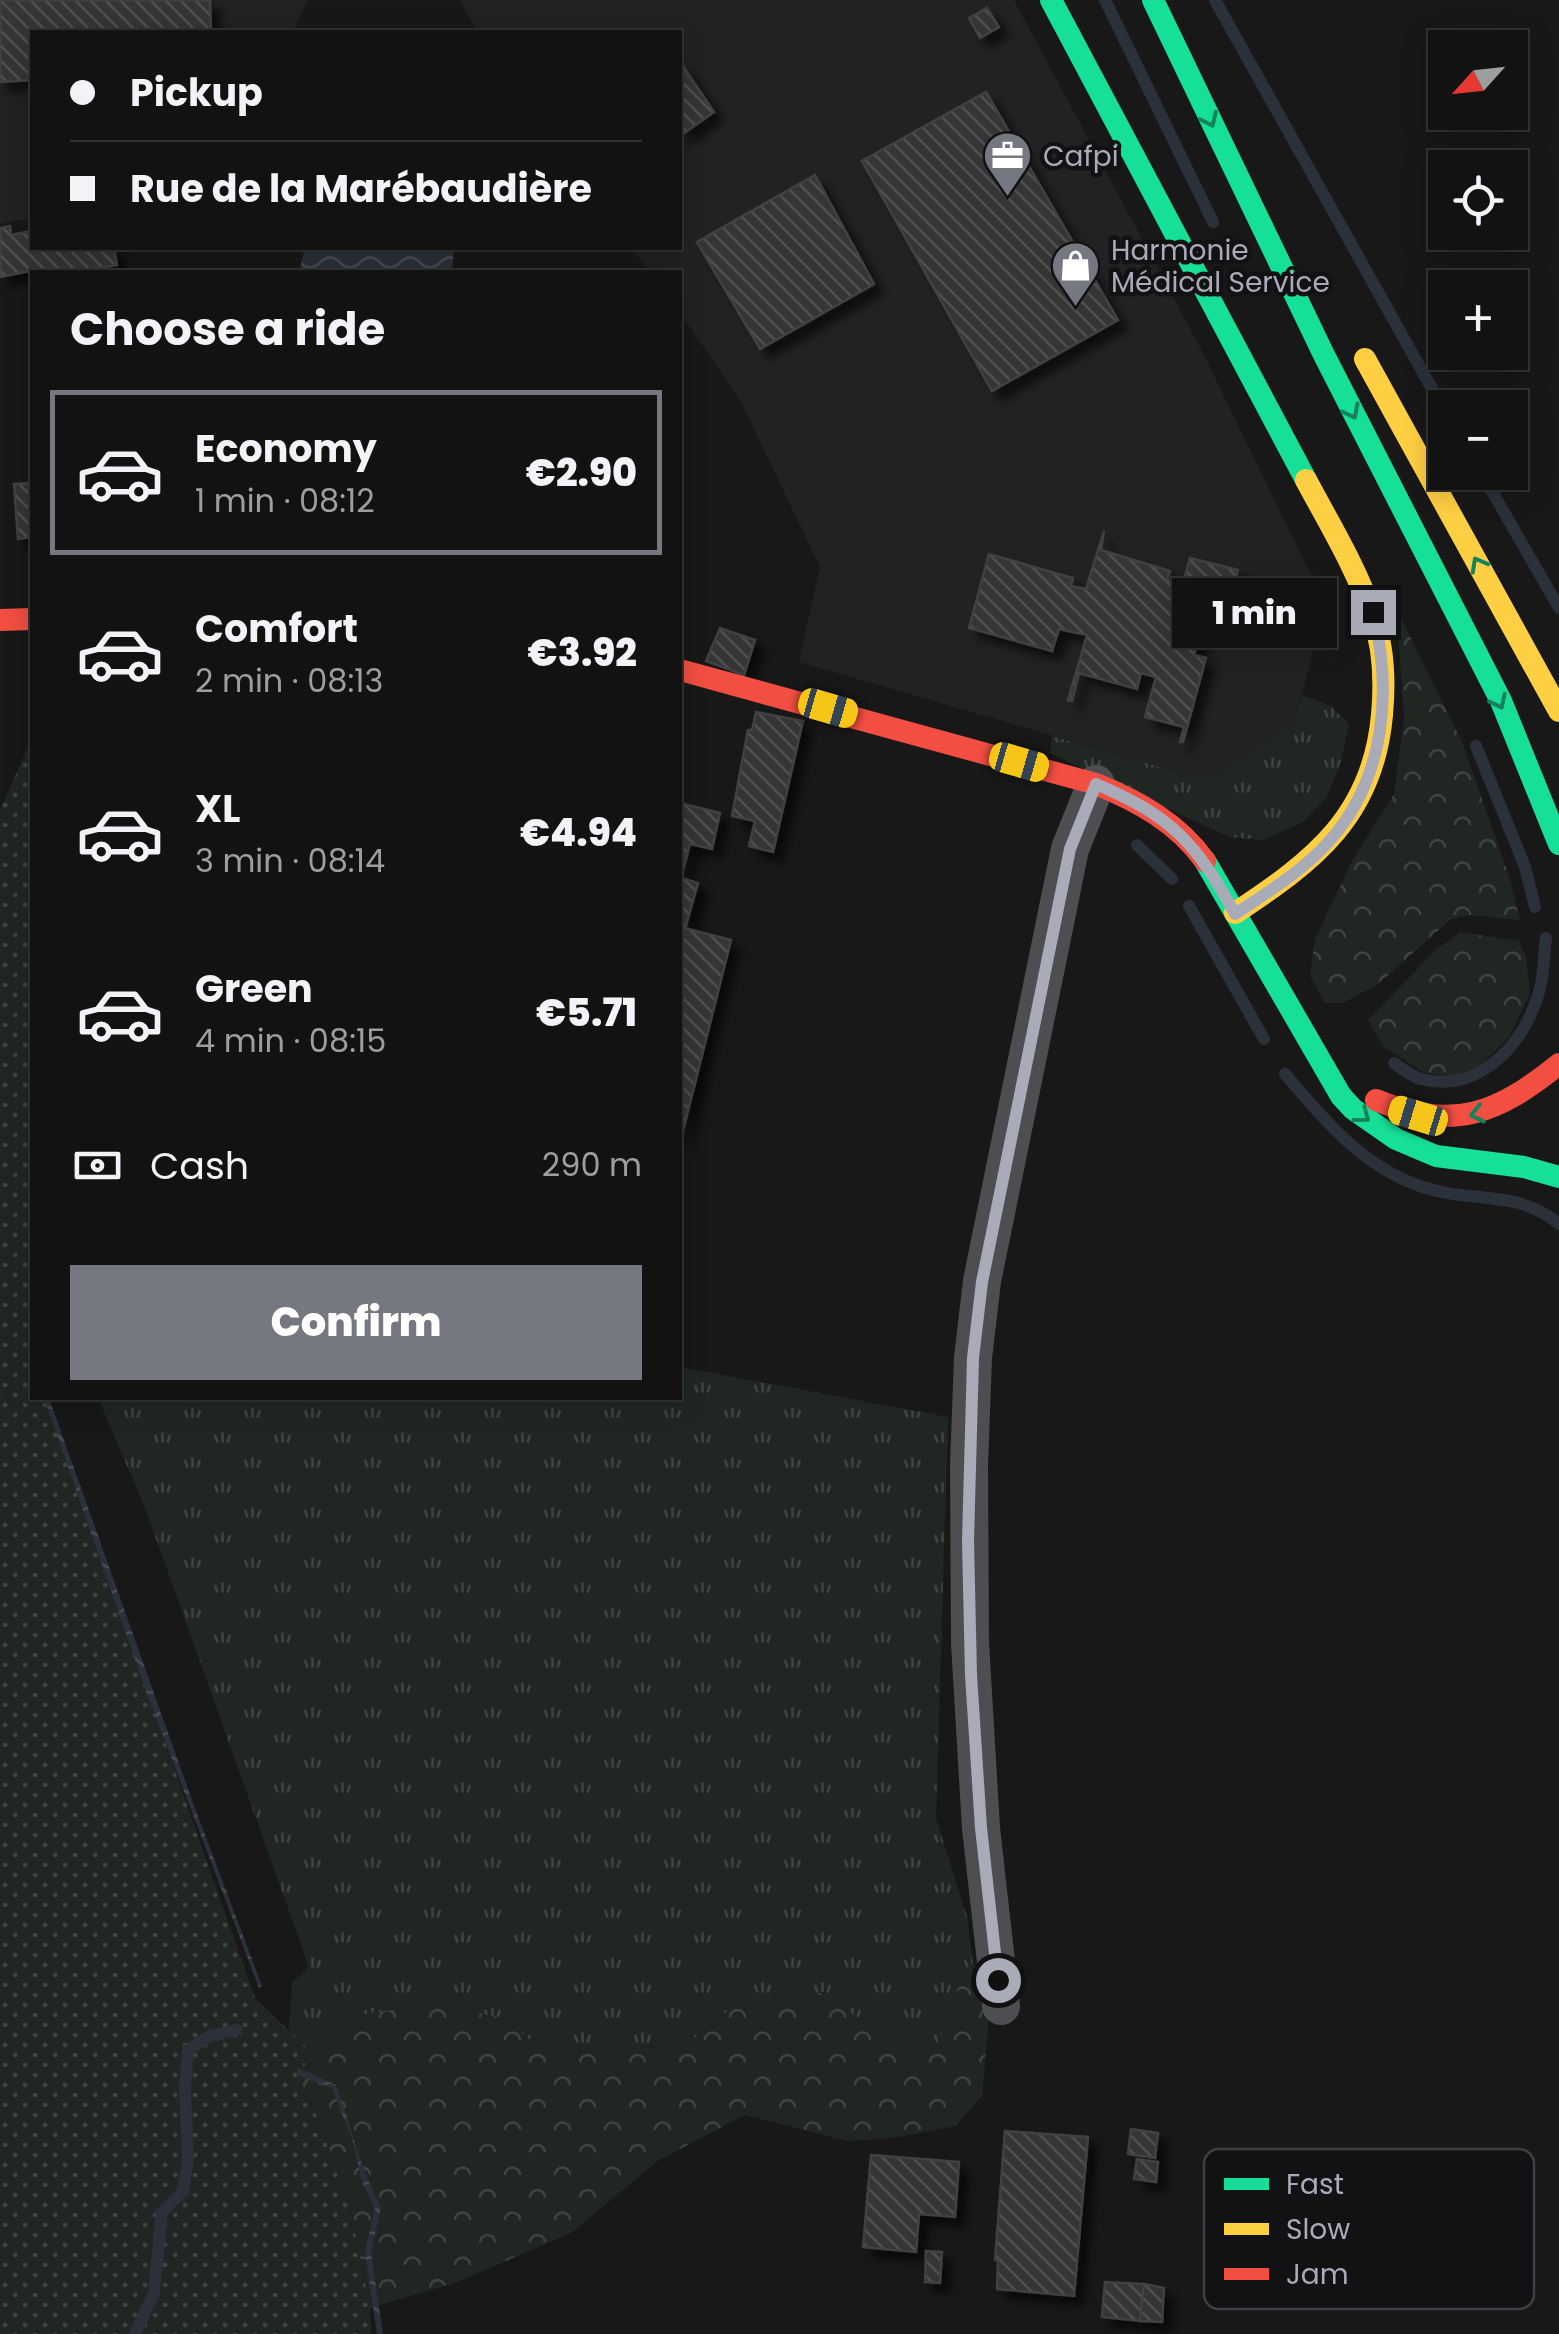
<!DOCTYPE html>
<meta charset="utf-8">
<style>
body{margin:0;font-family:Poppins,sans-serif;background:#1f2020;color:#f1f3f6;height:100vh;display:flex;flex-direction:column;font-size:38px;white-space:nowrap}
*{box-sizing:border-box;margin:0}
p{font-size:32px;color:#9c9e9f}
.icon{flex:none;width:55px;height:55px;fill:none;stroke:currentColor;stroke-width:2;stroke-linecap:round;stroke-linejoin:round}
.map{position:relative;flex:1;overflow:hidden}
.drawer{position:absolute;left:30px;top:270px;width:652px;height:1130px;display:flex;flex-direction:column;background:#121212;border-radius:0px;box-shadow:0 5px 25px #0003,0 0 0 2px #313232}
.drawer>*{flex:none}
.top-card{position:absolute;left:30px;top:30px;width:652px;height:220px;border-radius:0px;box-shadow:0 5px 25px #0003,0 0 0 2px #313232;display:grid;align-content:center;height:220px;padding:0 40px;background:#121212}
.needle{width:65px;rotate:243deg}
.fabs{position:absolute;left:1428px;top:30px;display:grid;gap:20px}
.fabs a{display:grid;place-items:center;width:100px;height:100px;border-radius:0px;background:#121212;box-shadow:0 5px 25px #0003,0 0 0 2px #313232;font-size:50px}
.end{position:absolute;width:45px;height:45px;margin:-22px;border:12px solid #a9abb9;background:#111;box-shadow:0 0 0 5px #111}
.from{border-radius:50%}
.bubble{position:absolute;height:70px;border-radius:0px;background:#121212;box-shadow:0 5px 25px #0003,0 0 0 2px #313232;font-size:32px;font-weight:800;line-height:70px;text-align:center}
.car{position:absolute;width:30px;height:60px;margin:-30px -15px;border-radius:12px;box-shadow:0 0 8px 2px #0007;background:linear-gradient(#f5c518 24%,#345 0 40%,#f5c518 0 76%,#345 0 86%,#f5c518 0)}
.top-card b{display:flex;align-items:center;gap:35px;height:95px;font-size:38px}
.top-card b+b{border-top:2px solid #313232}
.top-card i{width:25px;height:25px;background:#f1f3f6}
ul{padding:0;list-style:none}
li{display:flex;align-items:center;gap:30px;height:165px;margin:0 20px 15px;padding:0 20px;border:5px solid transparent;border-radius:0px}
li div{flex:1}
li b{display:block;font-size:38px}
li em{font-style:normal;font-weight:800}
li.active{border-color:#767881}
li>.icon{width:90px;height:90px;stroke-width:1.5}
h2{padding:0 40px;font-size:45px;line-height:120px}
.pay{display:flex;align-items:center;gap:25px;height:110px;padding:0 40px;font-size:38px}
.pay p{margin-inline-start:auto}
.cta{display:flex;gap:20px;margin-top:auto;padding:20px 40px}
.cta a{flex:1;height:115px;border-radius:0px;background:#767881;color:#fff;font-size:40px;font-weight:800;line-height:115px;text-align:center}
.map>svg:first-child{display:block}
.built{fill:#222224}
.grass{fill:url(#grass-tufts)}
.forest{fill:url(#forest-crowns)}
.park{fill:url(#park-dots)}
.water{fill:url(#water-waves)}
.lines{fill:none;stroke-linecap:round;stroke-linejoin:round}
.stream{stroke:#2b313a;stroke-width:12}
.building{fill:url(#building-back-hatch);stroke:#414144;stroke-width:2.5;filter:url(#shadow)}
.street{stroke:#4e4e52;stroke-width:38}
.fast{stroke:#16e098;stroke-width:22}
.slow{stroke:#ffcf43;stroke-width:22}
.jam{stroke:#f24e42;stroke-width:22}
.oneway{stroke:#14835d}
.route{stroke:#a9abb9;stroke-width:12}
.labels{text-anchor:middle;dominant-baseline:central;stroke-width:9;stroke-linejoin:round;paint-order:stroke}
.poi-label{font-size:28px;fill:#a9abb9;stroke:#121214;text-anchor:start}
.key{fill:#121214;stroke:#3f4046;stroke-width:2.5}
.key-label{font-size:28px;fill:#a9abb9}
</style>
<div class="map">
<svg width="1559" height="2334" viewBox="0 0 1559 2334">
<defs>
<pattern id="grass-tufts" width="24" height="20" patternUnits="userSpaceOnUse" patternTransform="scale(2.5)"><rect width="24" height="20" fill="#202722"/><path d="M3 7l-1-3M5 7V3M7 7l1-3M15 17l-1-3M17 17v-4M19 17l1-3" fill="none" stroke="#3e4440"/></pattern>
<pattern id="forest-crowns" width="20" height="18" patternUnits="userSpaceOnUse" patternTransform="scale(2.5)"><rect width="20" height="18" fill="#202722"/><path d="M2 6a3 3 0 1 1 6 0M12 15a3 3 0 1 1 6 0" fill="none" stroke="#3e4440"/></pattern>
<pattern id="park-dots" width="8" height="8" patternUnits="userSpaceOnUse" patternTransform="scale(2.5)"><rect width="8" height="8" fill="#202722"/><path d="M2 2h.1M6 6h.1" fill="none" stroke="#3e4440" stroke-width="1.8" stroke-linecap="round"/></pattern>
<pattern id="water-waves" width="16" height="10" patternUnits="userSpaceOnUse" patternTransform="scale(2.5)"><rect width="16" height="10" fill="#2b313a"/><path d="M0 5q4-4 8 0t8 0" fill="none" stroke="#474c54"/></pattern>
<pattern id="building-back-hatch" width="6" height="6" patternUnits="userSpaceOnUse" patternTransform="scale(2.5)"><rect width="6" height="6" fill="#343436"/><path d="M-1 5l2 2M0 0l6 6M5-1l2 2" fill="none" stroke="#4f4f51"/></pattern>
<filter id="shadow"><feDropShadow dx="9" dy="9" stdDeviation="5" flood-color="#0009"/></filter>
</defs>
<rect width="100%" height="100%" fill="#181818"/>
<path class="built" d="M0,0H308L293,32H32V218L0,224Z
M460,0H1014L1200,347L1318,589L1323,614L1294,724L1209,781L799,662L820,567L740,400L680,313V272H652L630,248H680V32H477Z"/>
<path class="grass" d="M1302,695L1331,706L1349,724L1341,761L1327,797L1303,822L1263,840L1229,837L1050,753L1052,736L1209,781L1294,724Z
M680,1367L948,1417L936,1818L967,1917L973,1963L961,1972L951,2016L934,2049C888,2040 860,2022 824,1992L735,2005L690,2042L592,2054L530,2040L504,2018L368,2013L307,2048L289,2031L292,1983L309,1967L144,1505L98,1398H680Z"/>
<path class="forest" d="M1397,610L1462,742L1509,876L1520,920L1471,915L1451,919L1378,984L1343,1003H1325L1310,976L1315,939L1351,863L1394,794L1404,719Z
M1460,932L1519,941L1526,958L1530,993L1510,1036L1477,1069L1450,1077L1423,1072L1383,1046L1368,1020L1436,950Z
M973,1963L982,1971L989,2017L982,2096L955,2126L899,2137L848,2141L745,2115L659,2160L571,2233L457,2282L370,2308L349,2201L303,2080L307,2048L368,2013L438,2005L504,2018L530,2040L592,2054L690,2042L735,2005L825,1992C860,2022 888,2040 934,2049L951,2016L961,1972Z"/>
<path class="park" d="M32,738V1273L28,1320L32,1398H44L255,1998L307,2048L303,2080L349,2201L370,2308L371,2334H0V810Z"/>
<path class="water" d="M305,248H454L452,272H299Z
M44,1398H49L193,1803L262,1986L259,1988L147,1694Z
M298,2068L336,2085C351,2126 360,2169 381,2207L371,2253L383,2334H377L365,2252L375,2208L362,2182L353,2142L332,2088L296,2075Z"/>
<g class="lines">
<path class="stream" d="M1105,0L1213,222
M1215,0L1445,412
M1481,472L1559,608
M1476,746L1525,867L1535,907
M1137,845L1172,879
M1189,906L1264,1039
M1394,1063C1402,1069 1411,1076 1421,1079C1482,1095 1529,1039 1541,984C1544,969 1544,953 1546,938
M1285,1074C1324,1120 1362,1166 1420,1186C1470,1204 1516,1188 1559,1224
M135,2334L154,2293L162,2212L183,2191L188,2161L185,2089L188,2050L210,2036L237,2030"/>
</g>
<path class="building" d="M0,0H210L211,32H32V80L0,82Z
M987,8L999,27L980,38L969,18Z
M680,62L714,112L680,136Z
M986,92L1118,320L992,391L862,161Z
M815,175L874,284L760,349L697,242Z
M10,226L11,235L32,231V248H114L117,265L94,269V272H36L35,270L0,277V228Z
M32,483V537L18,539L14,484Z
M1104,531L1101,550L1170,571L1167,580L1183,584L1190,558L1238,570L1222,629L1238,633L1202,627L1194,655L1206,658L1183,742H1180L1184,727L1145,717L1156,677L1141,673L1137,689L1079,673L1072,701L1068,700L1087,635L1059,629L1052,651L969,628L989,554L1073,578L1071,586L1086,589Z
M720,628L755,640L744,675L706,661Z
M756,712L803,721L773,852L749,846L755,821L732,816L748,730H752Z
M680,803L720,813L712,849L690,844L681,878L698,883L685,929L680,927Z
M680,927L731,940L680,1143Z
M1131,2129L1158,2133L1155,2158L1128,2154Z
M1005,2131L1088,2137L1074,2296L997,2289L998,2260H995Z
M871,2155L959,2162L955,2217L919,2214L916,2252L863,2247Z
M1137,2159L1158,2162L1156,2182L1134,2179Z
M926,2251L942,2252L940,2283L925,2282Z
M1105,2282L1144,2284L1140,2321L1102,2317Z
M1144,2284L1164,2288L1162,2322L1140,2321Z"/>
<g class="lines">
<path class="street" d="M1001,2006L981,1828L970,1643L969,1465L973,1358L982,1281L1070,849L1096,784"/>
<path class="fast" d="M1051,0L1306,480
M1153,0L1324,355L1501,701L1559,844
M1205,861L1341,1096L1353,1109L1396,1139L1436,1156L1524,1167L1559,1177"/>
<path class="slow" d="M1365,359L1559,711
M1235,913C1314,861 1373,816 1382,715C1385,682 1384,648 1373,617C1357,569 1330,525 1306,480"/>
<path class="jam" d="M0,620L32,619
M680,670L1096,784C1138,801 1178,823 1205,861
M1376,1100C1453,1132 1497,1114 1559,1064"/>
</g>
<defs><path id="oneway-chevron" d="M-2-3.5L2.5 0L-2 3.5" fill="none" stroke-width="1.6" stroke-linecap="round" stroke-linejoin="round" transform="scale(2.5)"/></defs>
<g class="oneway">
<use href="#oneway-chevron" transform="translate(1210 120) rotate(65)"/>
<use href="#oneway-chevron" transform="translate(1352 412) rotate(63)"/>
<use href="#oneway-chevron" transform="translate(1478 564) rotate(-119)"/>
<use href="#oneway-chevron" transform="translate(1499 702) rotate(64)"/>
<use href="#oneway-chevron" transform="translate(1477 1114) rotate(167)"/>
<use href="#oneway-chevron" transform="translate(1363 1116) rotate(37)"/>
</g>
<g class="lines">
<path class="route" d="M998,1980L981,1828L971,1675L968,1541L973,1358L982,1282L1070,849L1096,784C1171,816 1196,842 1235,914C1268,892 1307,868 1332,838C1386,775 1392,690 1373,612"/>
</g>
<defs>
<symbol id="office-pin" viewBox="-11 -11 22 30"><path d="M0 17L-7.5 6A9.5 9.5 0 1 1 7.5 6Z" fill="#767881" stroke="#121214"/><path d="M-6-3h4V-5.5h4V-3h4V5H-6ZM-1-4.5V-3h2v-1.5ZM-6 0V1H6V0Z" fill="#fff"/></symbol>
<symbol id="shop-pin" viewBox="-11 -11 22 30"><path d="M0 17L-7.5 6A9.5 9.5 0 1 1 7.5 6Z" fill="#767881" stroke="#121214"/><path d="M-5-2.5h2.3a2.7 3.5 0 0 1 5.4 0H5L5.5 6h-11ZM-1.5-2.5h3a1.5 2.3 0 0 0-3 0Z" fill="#fff"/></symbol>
</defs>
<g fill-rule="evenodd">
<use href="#office-pin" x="980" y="128" width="55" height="75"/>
<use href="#shop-pin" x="1048" y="238" width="55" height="75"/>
</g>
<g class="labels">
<g class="poi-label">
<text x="1043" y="156">Cafpi</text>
<text x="1111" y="250">Harmonie<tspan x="1111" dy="32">Médical Service</tspan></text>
</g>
</g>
<rect x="1204" y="2149" width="330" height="160" rx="15" class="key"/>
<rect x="1224" y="2178" width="45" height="12" fill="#16e098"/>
<rect x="1224" y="2223" width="45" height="12" fill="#ffcf43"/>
<rect x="1224" y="2268" width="45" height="12" fill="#f24e42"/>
<g class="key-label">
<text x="1286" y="2194">Fast</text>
<text x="1286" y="2239">Slow</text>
<text x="1286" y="2284">Jam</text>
</g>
</svg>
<div class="fabs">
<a><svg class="needle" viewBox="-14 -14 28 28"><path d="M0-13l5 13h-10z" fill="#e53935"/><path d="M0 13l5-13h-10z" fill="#9c9e9f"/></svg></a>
<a><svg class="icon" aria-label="locate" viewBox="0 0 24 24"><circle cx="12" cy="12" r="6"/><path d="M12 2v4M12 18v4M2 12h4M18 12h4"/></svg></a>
<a>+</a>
<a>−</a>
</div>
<i class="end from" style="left:998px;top:1980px"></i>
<i class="end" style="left:1373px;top:612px"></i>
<div class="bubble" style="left:1172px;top:578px;width:165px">1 min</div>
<i class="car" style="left:828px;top:708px;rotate:106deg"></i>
<i class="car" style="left:1019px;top:762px;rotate:106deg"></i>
<i class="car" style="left:1418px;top:1116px;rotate:287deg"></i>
<div class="top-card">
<b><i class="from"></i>Pickup</b>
<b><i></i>Rue de la Marébaudière</b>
</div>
<section class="drawer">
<h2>Choose a ride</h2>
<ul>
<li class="active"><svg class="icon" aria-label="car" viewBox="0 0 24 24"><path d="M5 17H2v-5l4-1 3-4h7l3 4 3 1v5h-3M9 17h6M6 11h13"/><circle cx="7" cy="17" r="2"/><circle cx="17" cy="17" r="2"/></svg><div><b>Economy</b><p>1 min · 08:12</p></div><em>€2.90</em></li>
<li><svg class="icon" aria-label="car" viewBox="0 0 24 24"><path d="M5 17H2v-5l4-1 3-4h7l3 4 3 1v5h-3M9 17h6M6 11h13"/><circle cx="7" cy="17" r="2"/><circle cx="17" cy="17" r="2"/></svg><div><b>Comfort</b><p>2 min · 08:13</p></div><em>€3.92</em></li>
<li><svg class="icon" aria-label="car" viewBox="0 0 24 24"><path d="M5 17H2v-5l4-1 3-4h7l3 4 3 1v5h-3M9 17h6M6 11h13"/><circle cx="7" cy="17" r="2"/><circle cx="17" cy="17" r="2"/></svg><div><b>XL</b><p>3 min · 08:14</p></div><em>€4.94</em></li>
<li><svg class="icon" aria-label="car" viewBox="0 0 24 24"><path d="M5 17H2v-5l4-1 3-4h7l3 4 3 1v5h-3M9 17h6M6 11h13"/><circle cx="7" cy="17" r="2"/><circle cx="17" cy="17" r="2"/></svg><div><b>Green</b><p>4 min · 08:15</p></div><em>€5.71</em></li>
</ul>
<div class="pay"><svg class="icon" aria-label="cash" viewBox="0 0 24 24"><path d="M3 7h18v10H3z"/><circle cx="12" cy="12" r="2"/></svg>Cash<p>290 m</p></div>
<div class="cta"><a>Confirm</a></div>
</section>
</div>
